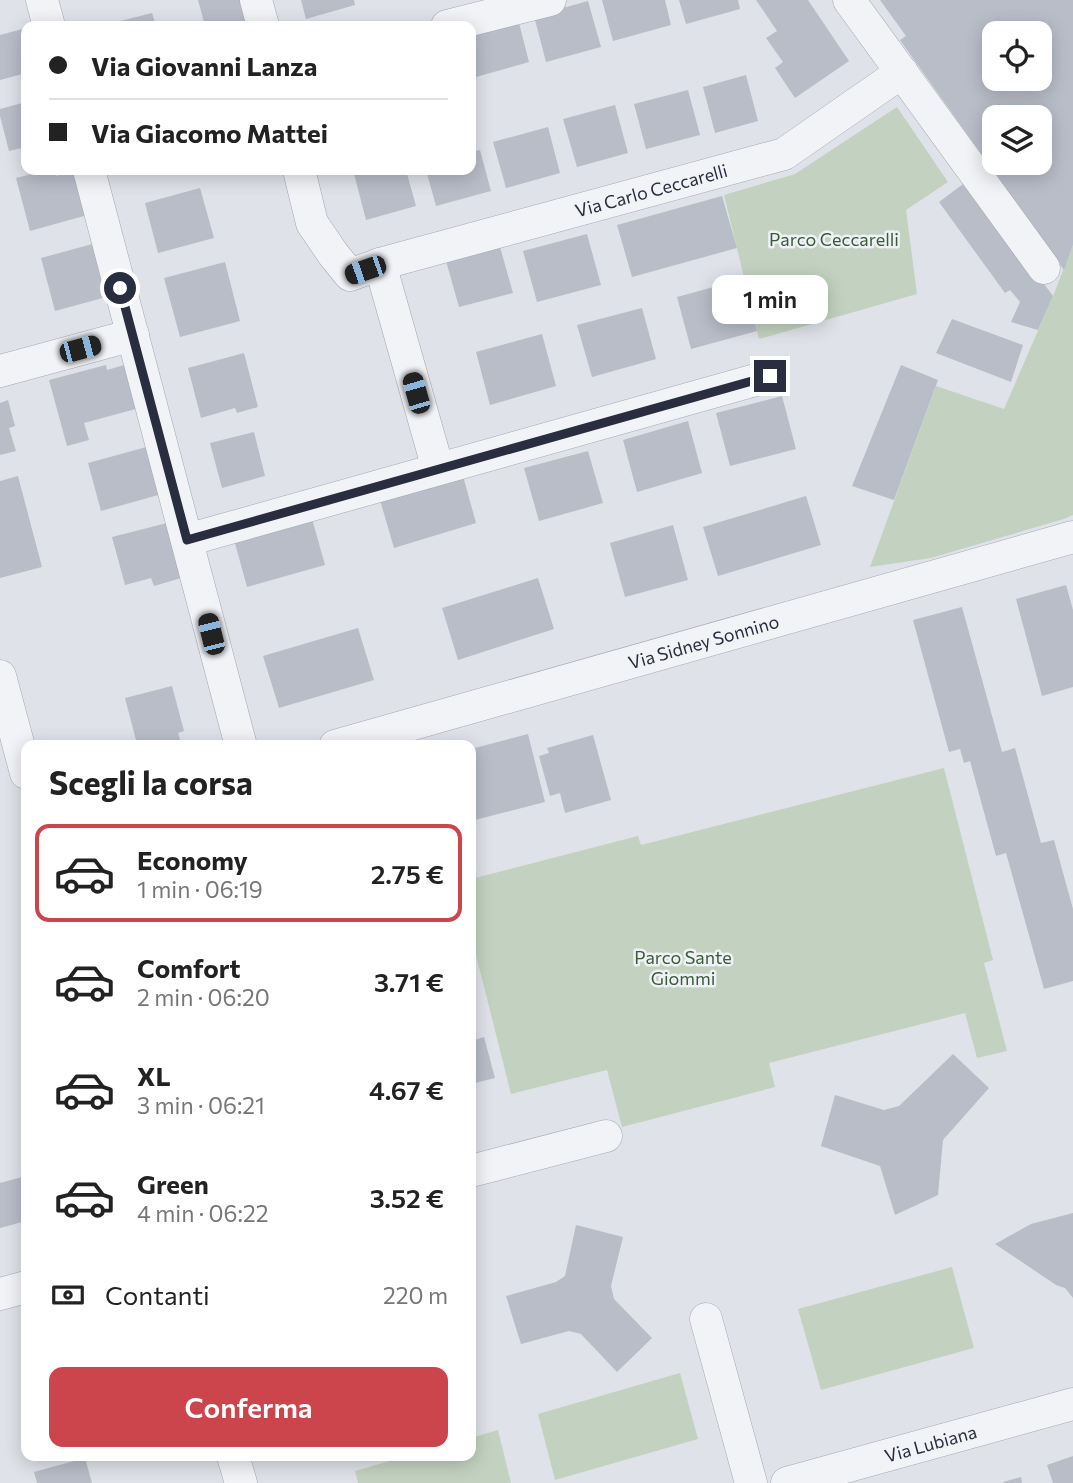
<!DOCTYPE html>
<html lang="it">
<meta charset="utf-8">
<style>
body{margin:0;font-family:Commissioner,sans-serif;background:#f2f2f2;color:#222;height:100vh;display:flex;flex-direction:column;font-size:26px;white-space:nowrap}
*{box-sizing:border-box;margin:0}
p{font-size:23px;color:#767676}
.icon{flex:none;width:38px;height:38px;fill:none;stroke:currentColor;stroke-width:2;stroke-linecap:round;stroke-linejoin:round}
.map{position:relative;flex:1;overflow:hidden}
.sheet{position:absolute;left:21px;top:740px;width:455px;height:721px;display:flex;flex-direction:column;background:#fff;border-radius:14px;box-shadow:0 4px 18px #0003}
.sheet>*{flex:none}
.hud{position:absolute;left:21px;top:21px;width:455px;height:154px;border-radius:14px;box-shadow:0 4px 18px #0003;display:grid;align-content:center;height:154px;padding:0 28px;background:#fff}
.buttons{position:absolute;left:982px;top:21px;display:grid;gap:14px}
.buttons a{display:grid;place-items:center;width:70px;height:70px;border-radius:14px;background:#fff;box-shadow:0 4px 18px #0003;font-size:35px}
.end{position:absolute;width:32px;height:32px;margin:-16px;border:9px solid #282e3f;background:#fff;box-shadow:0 0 0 4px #fff}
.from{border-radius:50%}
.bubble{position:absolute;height:49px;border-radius:14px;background:#fff;box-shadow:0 4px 18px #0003;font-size:23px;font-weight:600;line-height:49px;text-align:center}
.car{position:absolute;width:21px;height:42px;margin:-21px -10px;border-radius:9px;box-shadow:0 0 5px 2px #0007;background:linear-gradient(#222 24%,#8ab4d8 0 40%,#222 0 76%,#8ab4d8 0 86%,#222 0)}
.hud b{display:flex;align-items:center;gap:24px;height:66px;font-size:26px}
.hud b+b{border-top:2px solid #e0e0e0}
.hud i{width:18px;height:18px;background:#222}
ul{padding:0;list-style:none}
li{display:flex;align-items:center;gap:21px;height:98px;margin:0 14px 10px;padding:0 14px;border:4px solid transparent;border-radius:14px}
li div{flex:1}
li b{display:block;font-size:26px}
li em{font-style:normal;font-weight:600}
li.active{border-color:#cc454c}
li>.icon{width:63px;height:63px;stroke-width:1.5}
h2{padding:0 28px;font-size:32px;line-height:84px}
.pay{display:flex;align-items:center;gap:18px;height:77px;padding:0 28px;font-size:26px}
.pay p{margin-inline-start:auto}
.cta{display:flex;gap:14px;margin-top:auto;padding:14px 28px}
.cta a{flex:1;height:80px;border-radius:14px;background:#cc454c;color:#fff;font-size:28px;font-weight:600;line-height:80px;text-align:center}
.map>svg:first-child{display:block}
.green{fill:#c3d2c0}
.building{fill:#b9bdc8;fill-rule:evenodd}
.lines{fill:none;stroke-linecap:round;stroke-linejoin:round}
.minor-casing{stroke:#a4a8b2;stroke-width:33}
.minor{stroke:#f2f3f7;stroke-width:32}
.route{stroke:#282e3f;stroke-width:9}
.labels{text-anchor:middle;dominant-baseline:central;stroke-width:5;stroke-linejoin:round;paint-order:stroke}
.street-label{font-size:18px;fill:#282e3f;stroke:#eef1f6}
.park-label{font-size:18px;fill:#395b36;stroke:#eef1f6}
</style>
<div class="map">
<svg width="1073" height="1483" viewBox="0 0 1073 1483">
<rect width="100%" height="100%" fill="#dfe2e8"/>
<path class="green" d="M897,107L948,182L906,210L917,294L759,339L724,195L795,174Z
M1073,245V515L1064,519L931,558L870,567L936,386L1004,409L1053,296Z
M944,768L993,960L984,963L1007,1051L977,1058L965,1013L769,1063L775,1087L622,1127L607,1070L511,1094L471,935V879L638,836L641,845Z
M952,1267L974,1348L821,1390L798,1309Z
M680,1373L698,1439L555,1480L538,1414Z
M498,1430L511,1483H358L355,1471L407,1456H471V1438Z"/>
<path class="building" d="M198,0H250L257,26H205Z
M301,0H354L355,5L306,19Z
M602,0H665L671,25L613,41Z
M679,0H738L740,9L686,24Z
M756,0H808L849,61L795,98L775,68L783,62L766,38L777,31Z
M880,0H1073V245L1064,270L900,40L906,36ZM994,33H1040V79H994ZM994,117H1040V163H994Z
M588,1L601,47L546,62L534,16Z
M152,13L156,26H105V25Z
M518,19L529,62L476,77L471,56V31Z
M26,28V73L0,80V35Z
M746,75L758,121L715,133L703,87Z
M688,90L700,135L646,149L634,104Z
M26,102V147L9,151L0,116V109Z
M615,105L628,153L577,167L563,119Z
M548,127L560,173L506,188L493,142Z
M480,150L491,191L436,206L426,170H471V152Z
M48,170H55L56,176L79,170L91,214L30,231L16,178Z
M353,170H406L416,206L366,220Z
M967,181L1053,296L1038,330L1011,322L1020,302L1010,290L1005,293L939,202Z
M200,188L214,238L158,253L145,203Z
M722,196L737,248L632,277L617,225Z
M587,234L601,285L537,302L523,251Z
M96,243L110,296L55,311L41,258Z
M500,247L513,293L459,307L446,261Z
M225,262L240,321L180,337L164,278Z
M743,279L757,331L691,349L677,297Z
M642,308L656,359L592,377L577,325Z
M952,319L1023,345L1011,382L936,353Z
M542,334L556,386L490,405L476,352Z
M244,353L258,407L237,413L235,408L201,418L188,368Z
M131,363L143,407L84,423L89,440L67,446L49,380L106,365L107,370Z
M901,365L938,380L894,500L852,486Z
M782,396L796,449L730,466L716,413Z
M8,400L15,426L9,428L16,451L0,455V403Z
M688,421L702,473L637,492L623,440Z
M254,432L265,476L222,488L210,443Z
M150,446L162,494L101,511L88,463Z
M588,451L603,503L539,521L524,468Z
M18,476L42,567L0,578V481Z
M463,476L476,523L394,548L380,500Z
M806,496L821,545L718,576L703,527Z
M311,515L325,565L247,587L233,536Z
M167,523L181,578L154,586L151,578L125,585L112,537Z
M673,525L688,580L625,597L610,543Z
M538,578L554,629L458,660L442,608Z
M1066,585L1073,610V687L1042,696L1016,599Z
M962,607L1002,752L1015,748L1041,843L1054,840L1073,909V981L1044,989L1006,853L996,856L970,761L964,763L960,749L949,752L913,620Z
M358,628L374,680L279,708L263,656Z
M172,686L184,731L178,733L182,746H144L143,742L137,744L125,698Z
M528,734L545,802L471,821V749Z
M593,735L611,800L565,813L560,793L550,796L539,756L549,753L547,748Z
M484,1037L495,1078L471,1084V1041Z
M953,1054L989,1088L943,1140L938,1195L895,1215L880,1166L821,1146L835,1095L884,1110L899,1106Z
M26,1176V1221L0,1228V1183Z
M1073,1213V1298L1065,1288L1056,1285L995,1244L1031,1224Z
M576,1225L623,1237L611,1286L614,1299L652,1338L617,1372L581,1334L569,1331L521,1344L506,1296L556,1282L565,1276Z
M1073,1456V1483H1053L1047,1465Z
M85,1458L92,1483H37L34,1472Z
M1021,1477L1022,1483H1004L1003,1482Z"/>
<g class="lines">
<defs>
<g id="minor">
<path d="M42,0L49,26"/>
<path d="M256,0L263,26"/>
<path d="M849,0L1044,268"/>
<path d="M447,26L550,0"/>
<path d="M89,170L241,746"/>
<path id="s1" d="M299,170L312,223L333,254L350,275L380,264L784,154L902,72"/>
<path d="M380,264L438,469"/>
<path d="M0,371L133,335"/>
<path d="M187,540L770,376"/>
<path d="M0,676L26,773"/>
<path id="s2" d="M335,746L1073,537"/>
<path d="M471,1171L606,1136"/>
<path d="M0,1294L26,1287"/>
<path d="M706,1319L751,1483"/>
<path d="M233,1456L241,1483"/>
<path id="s3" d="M787,1483L1073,1404"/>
</g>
</defs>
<use href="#minor" class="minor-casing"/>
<use href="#minor" class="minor"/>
</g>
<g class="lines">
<path class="route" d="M120,288L187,540L770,376"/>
</g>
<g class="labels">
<g class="street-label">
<text stroke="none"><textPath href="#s1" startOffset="432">Via Carlo Ceccarelli</textPath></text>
<text stroke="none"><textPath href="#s2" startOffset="383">Via Sidney Sonnino</textPath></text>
<text stroke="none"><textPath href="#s3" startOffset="149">Via Lubiana</textPath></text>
</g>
<g class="park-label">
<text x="834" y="239">Parco Ceccarelli</text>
<text x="683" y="957">Parco Sante<tspan x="683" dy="21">Giommi</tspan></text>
</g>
</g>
</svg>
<div class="buttons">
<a><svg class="icon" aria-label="locate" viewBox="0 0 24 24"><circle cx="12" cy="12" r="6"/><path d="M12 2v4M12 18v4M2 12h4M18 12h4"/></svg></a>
<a><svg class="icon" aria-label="layers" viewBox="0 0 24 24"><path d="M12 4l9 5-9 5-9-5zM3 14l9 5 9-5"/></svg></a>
</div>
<i class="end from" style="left:120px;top:288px"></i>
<i class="end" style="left:770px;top:376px"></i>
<div class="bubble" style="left:712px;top:275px;width:116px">1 min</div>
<i class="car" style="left:365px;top:270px;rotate:251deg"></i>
<i class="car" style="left:80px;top:349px;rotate:75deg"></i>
<i class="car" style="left:416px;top:393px;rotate:344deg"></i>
<i class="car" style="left:211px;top:634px;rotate:346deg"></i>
<div class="hud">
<b><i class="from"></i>Via Giovanni Lanza</b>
<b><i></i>Via Giacomo Mattei</b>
</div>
<section class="sheet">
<h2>Scegli la corsa</h2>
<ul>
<li class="active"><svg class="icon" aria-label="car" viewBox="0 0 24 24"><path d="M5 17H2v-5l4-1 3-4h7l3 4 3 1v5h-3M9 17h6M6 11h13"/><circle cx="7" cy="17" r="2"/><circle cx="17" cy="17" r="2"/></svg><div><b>Economy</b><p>1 min · 06:19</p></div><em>2.75 €</em></li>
<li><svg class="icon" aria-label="car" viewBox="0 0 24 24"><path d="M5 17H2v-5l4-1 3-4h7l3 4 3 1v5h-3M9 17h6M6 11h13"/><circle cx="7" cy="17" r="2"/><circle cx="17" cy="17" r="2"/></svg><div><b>Comfort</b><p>2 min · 06:20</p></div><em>3.71 €</em></li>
<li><svg class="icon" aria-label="car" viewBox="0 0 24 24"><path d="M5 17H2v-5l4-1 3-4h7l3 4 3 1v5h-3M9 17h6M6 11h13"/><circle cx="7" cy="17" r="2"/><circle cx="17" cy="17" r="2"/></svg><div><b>XL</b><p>3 min · 06:21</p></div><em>4.67 €</em></li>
<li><svg class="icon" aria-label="car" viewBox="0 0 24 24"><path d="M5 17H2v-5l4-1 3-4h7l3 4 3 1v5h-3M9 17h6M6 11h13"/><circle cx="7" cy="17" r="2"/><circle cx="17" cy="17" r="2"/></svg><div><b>Green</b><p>4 min · 06:22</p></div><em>3.52 €</em></li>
</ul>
<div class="pay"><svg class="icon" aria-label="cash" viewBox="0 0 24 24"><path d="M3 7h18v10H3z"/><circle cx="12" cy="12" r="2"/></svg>Contanti<p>220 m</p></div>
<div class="cta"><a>Conferma</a></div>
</section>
</div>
